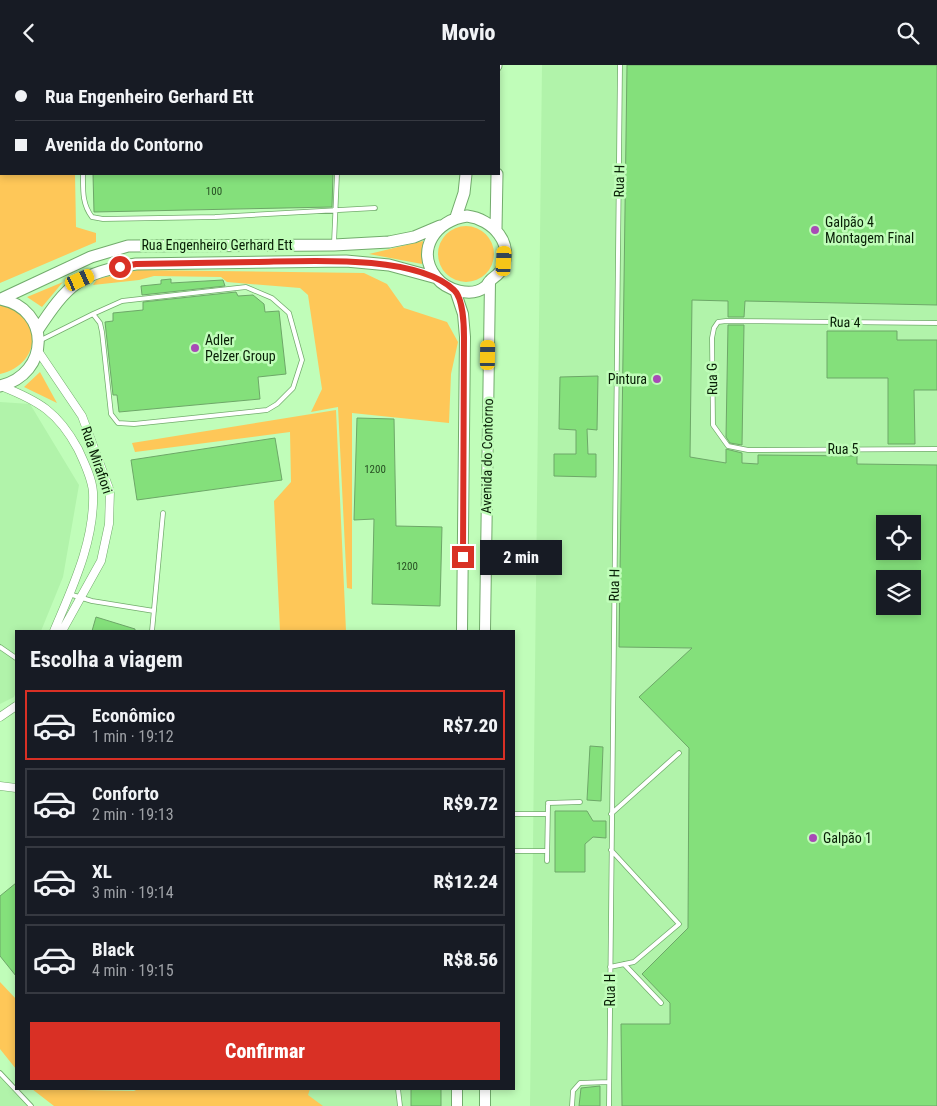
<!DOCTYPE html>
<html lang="pt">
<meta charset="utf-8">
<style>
body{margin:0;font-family:"Roboto Condensed",sans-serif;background:#242831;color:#f1f3f6;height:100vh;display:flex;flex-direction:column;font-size:19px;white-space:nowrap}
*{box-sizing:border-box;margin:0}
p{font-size:16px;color:#9ea1a6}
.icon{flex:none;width:28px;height:28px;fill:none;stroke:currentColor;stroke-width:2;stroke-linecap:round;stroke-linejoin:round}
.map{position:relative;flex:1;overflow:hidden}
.sheet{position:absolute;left:15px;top:565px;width:500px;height:460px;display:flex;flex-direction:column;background:#171b24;border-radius:0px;box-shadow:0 2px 8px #0003}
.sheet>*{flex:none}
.banner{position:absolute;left:0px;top:0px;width:500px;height:110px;box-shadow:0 2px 8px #0003;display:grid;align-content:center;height:110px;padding:0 15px;background:#171b24}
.controls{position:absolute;left:876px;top:450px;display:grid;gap:10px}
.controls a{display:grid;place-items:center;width:45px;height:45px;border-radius:0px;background:#171b24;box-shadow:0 2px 8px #0003;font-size:25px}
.end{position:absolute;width:22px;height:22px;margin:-11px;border:6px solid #d93025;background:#fff;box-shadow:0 0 0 2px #fff}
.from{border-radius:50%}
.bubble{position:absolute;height:35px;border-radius:0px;background:#171b24;box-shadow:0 2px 8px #0003;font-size:16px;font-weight:800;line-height:35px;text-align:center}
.car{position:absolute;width:15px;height:30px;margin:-15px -8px;border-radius:6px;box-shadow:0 0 4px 1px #0007;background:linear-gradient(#f5c518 24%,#345 0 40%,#f5c518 0 76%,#345 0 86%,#f5c518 0)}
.banner b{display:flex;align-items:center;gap:18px;height:48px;font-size:19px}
.banner b+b{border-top:1px solid #363941}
.banner i{width:12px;height:12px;background:#f1f3f6}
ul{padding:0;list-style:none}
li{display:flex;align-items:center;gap:15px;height:70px;margin:0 10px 8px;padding:0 5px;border:2px solid #363941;border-radius:0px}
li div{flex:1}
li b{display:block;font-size:19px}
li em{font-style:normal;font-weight:800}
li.current{border-color:#d93025}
li>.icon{width:45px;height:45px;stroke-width:1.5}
h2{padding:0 15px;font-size:22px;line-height:60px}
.cta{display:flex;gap:10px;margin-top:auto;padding:10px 15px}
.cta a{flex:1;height:58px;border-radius:0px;background:#d93025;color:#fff;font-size:20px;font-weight:800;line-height:58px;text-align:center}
header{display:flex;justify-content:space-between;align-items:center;height:65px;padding:0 15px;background:#171b24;font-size:22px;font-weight:800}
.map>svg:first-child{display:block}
.built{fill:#b1f3aa;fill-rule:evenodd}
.green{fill:#fec758}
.building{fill:#84e07b;stroke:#6da768;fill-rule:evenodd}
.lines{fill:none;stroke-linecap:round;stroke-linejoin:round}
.service-casing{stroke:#72ac6c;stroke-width:5.5}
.minor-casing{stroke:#72ac6c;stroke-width:9}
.tertiary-casing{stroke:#72ac6c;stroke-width:12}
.secondary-casing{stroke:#72ac6c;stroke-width:13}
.service{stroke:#fff;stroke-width:4}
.minor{stroke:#fff;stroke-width:8}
.tertiary{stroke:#fff;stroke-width:10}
.secondary{stroke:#fff;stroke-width:11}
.route{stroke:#d93025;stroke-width:6}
.poi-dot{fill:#a84bb6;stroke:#c0fdb9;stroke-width:2}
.labels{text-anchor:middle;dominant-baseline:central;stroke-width:5;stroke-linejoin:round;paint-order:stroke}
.number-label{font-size:11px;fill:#274f23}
.street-label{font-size:14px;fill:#081f06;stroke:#c0fdb9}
.poi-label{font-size:14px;fill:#081f06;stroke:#c0fdb9;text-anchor:start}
</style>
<header><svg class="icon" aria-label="back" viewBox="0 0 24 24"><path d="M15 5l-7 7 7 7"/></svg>Movio<svg class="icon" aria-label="search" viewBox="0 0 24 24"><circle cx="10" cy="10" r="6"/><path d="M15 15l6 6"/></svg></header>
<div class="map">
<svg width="937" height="1041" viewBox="0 0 937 1041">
<rect width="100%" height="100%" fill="#c0fdb9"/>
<path class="built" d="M542,0H937V1041H530ZM885,459H912V486H885ZM885,514H912V541H885Z
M0,337L30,339L79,420L63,512L41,566H16V627L14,632L0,639Z
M0,1011L29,1041H0Z
M295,1024H458L456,1041H304Z"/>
<path class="green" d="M0,0H72L1,1V109H75L76,162L96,168V177L0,218Z
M438 189a28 28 0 1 1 56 0a28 28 0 1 1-56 0Z
M423,176L422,199L369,189Z
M138,205L364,208L387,219L404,243L447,257L458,277L451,309L449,358L352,348V524L347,523L338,342L311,347L322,324L308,230L300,223L227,217L221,212L154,211L139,215L93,220L97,214Z
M63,217L42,242L27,232Z
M0,240C43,245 44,299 0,309Z
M40,307L57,338L24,322Z
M336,345L346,566H280L274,436L291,417L290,367L135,387L132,378Z
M0,917L16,934V1004L0,984Z
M32,1024L134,1026L138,1024H310L308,1030L323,1041H54Z"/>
<path class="building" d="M627,0H937V240L745,236L744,252H728V236L692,235L690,392L726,398V384L742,388V398L758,399V390L857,391V399L937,400V1041H622L621,959H670V938L642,909L688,863L689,683L639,632L692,583L619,582ZM885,459H912V486H885ZM885,514H912V541H885Z
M93,109H333L332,142L94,147Z
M171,214V218L223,215L225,221L142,230L141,221L161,219V215Z
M236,227L238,231L253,230L264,239L265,247L279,246L286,309L258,312L260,334L119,347L117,330H113L105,257L113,256V248L143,245V237Z
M728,260H744L742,380L730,378L726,372Z
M827,266H897V275H937V325H914L915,379H888V313H827Z
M598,311L597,365L587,364L588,389H596V412L554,411V389H576V365L559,364L560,312Z
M357,353L394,354L396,461L442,462L440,541L372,539L374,454L354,455Z
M275,373L282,415L137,435L131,395Z
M96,552L135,564V566H92Z
M590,681L603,682L601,736L587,735Z
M555,746H587L593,756H606V773L593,772L585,779V807H555Z
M16,818V911L0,891V831Z
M600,1021V1041H579L581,1023Z
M411,1024H441V1041H411Z"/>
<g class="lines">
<defs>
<path id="service" d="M85,1V0
M83,109C83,125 82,139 92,152L103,154L215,152L375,143
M334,178L337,109
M937,258L726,256L718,257L714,263L712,273L713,360L728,381L748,385L937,384
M41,275L93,249L100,258L102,267L111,349L118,358L134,359L267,345L277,339L293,323L302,295L289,248L272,233L246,222L122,236L93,249
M69,529L92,536L154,546
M152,566L163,448
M0,582L16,593
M548,738L580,737
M514,749H547
M611,749L679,688
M514,786H547
M547,796L548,740
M624,899L661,938
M610,902L634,897L679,859L611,785
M0,1008L31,1041
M398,1024L400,1041
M572,1041L573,1026L580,1018L609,1017
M609,1041L620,0"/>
<path id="minor" d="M38,286L82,351L110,426L109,459L101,496L62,566
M1,321C39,336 58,347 78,384C84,397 92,413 93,427C95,476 72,523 54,566
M0,652L16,641
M0,721L16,723"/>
<path id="tertiary" d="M455,225L463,249L465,272L462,566
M485,566L490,216
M457,1041V1024
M485,1041V1024"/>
<path id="secondary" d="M496,0V1
M468,1V0
M467,151C492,154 516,179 501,205C499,210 493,212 490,216C488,218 487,221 485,222C471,233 446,225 436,212C415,185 436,155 467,151Z
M456,152L464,128L466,109
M496,164L497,109
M0,234C52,244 50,309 0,321
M1,234L91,192L128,181L334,180L389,177L414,172L440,161
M37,266C68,219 79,208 136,199L346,196L389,200L437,213"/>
</defs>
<use href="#service" class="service-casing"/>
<use href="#minor" class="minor-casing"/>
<use href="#tertiary" class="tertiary-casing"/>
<use href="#secondary" class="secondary-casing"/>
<use href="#service" class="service"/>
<use href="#minor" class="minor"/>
<use href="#tertiary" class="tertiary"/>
<use href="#secondary" class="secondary"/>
</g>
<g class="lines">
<path class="route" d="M120,202L136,199C176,198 217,198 258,197C308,196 416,189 454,225C463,233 464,261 464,272L463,492"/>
</g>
<g class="poi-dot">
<circle cx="815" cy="165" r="5"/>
<circle cx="195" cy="283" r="5"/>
<circle cx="657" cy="314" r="5"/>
<circle cx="813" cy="773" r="5"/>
</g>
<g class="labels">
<g class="number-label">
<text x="214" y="126">100</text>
<text x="375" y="404">1200</text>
<text x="407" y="501">1200</text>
</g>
<g class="street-label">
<text transform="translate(619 116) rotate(-89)">Rua H</text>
<text x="217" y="180">Rua Engenheiro Gerhard Ett</text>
<text transform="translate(845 257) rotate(1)">Rua 4</text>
<text transform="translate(712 314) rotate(-91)">Rua G</text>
<text x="843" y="384">Rua 5</text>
<text transform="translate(487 391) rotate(-89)">Avenida do Contorno</text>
<text transform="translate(97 395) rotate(71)">Rua Mirafiori</text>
<text transform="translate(614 520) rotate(-89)">Rua H</text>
<text transform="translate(610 925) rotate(-90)">Rua H</text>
</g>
<g class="poi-label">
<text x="825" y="157">Galpão 4<tspan x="825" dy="16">Montagem Final</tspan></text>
<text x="205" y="275">Adler<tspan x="205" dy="16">Pelzer Group</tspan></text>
<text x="647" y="314" text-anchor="end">Pintura</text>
<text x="823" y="773">Galpão 1</text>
</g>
</g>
</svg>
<div class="controls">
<a><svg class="icon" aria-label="locate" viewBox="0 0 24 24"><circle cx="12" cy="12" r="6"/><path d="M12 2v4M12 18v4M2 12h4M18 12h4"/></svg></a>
<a><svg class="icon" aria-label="layers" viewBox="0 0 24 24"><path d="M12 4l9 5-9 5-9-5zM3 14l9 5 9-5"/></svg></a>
</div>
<i class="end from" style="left:120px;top:202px"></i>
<i class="end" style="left:463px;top:492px"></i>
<div class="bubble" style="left:480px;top:475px;width:82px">2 min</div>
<i class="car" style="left:504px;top:196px;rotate:3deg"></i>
<i class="car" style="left:80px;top:215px;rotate:66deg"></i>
<i class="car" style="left:488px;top:290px;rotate:1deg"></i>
<div class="banner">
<b><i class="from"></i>Rua Engenheiro Gerhard Ett</b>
<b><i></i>Avenida do Contorno</b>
</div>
<section class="sheet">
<h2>Escolha a viagem</h2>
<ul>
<li class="current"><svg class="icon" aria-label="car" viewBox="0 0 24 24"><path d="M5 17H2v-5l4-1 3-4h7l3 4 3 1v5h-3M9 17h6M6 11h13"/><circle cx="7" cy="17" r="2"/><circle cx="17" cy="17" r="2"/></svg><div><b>Econômico</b><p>1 min · 19:12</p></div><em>R$7.20</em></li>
<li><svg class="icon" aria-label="car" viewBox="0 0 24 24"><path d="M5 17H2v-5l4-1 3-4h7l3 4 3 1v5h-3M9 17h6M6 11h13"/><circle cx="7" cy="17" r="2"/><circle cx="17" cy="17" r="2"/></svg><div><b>Conforto</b><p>2 min · 19:13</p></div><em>R$9.72</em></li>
<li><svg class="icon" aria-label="car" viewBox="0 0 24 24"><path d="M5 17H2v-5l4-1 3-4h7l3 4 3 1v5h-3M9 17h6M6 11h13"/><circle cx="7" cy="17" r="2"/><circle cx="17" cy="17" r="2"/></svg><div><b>XL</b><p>3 min · 19:14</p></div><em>R$12.24</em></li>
<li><svg class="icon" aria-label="car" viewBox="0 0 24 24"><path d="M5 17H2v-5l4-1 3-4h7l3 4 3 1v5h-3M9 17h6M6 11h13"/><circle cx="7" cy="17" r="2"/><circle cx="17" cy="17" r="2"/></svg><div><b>Black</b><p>4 min · 19:15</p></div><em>R$8.56</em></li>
</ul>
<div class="cta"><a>Confirmar</a></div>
</section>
</div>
